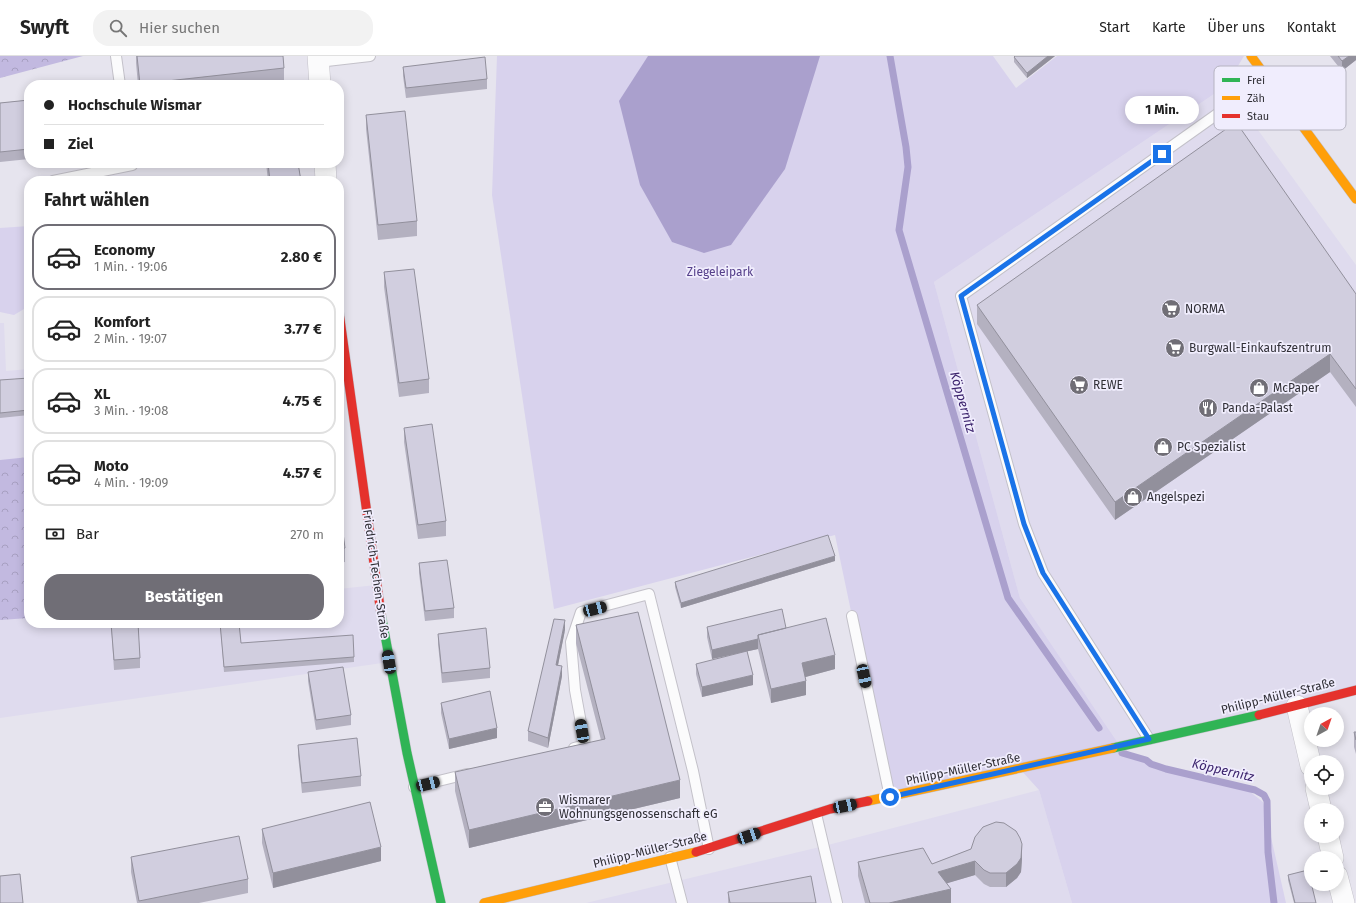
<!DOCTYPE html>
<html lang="de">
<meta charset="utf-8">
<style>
body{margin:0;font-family:"Fira Sans",sans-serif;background:#f2f2f2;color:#222;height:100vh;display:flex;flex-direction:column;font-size:15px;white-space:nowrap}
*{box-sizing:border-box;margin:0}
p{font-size:13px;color:#767676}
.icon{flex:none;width:22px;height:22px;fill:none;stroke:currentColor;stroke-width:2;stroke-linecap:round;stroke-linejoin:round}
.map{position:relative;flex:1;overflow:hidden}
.drawer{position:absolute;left:24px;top:120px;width:320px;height:452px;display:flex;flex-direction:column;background:#fff;border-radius:16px;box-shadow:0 2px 10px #0003}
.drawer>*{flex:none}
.hud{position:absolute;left:24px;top:24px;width:320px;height:88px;border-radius:16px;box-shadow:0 2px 10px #0003;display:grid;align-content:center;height:88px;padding:0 20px;background:#fff}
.needle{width:26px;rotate:40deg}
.controls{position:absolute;left:1304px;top:651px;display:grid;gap:8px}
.controls a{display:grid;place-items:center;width:40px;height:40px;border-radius:50%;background:#fff;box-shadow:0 2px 10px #0003;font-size:20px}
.end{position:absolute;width:18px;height:18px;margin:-9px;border:5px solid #1a73e8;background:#fff;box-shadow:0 0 0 2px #fff}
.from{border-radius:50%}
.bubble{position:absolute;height:28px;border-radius:14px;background:#fff;box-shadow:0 2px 10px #0003;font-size:13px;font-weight:700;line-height:28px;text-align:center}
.car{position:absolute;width:12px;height:24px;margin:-12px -6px;border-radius:5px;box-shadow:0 0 3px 1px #0007;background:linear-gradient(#222 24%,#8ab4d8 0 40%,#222 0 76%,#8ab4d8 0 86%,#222 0)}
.hud b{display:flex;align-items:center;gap:14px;height:38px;font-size:15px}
.hud b+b{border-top:1px solid #e0e0e0}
.hud i{width:10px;height:10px;background:#222}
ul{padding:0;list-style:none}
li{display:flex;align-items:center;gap:12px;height:66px;margin:0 8px 6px;padding:0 12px;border:2px solid #e0e0e0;border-radius:16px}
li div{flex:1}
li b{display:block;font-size:15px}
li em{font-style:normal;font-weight:700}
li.active{border-color:#706e76}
li>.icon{width:36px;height:36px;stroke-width:1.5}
h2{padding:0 20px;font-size:18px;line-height:48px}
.pay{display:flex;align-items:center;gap:10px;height:44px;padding:0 20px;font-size:15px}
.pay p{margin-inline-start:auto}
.cta{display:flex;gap:8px;margin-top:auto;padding:8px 20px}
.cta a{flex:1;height:46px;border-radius:16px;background:#706e76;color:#fff;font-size:16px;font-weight:700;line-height:46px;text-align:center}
header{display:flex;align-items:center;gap:24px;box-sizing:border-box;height:56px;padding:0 20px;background:#fff;border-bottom:1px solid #e0e0e0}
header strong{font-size:19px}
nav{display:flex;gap:22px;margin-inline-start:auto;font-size:14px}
.search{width:280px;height:36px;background:#f2f2f2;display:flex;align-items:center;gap:10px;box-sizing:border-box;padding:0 14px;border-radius:16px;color:#767676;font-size:15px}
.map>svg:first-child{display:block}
.built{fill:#dfdbee}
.forest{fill:url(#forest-crowns)}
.park{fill:#d8d2ed}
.water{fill:#aaa0cd}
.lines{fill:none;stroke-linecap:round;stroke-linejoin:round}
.stream{stroke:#aaa0cd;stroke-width:7}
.lane-casing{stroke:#c3c1c9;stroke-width:12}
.street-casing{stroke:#c3c1c9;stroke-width:22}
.fast-casing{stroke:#c3c1c9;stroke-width:10}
.slow-casing{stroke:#c3c1c9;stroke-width:10}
.jam-casing{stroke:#c3c1c9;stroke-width:10}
.lane{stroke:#fbfbfc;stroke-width:10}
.street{stroke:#fbfbfc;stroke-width:21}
.fast{stroke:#30b455;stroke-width:9}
.slow{stroke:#ff9f0a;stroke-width:9}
.jam{stroke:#e5322d;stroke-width:9}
.wall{fill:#b4b1c0}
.shaded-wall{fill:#92909c}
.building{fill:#d1cedf;stroke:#92909c}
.route{stroke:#1a73e8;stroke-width:5}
.labels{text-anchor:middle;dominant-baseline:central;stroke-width:3.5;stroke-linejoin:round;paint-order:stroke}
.park-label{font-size:12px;fill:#56408b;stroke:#f0edfd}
.poi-label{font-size:12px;fill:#302f36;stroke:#f0edfd;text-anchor:start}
.street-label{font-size:12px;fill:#302f36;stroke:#f0edfd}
.water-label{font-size:13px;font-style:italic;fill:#3d256e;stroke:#f0edfd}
.key{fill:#f0edfd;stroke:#b6b4c1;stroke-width:1}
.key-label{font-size:11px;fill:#302f36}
</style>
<header>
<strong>Swyft</strong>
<div class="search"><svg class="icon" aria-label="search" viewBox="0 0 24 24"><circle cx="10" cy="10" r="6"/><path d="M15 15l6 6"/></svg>Hier suchen</div>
<nav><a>Start</a><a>Karte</a><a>Über uns</a><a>Kontakt</a></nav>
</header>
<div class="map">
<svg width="1356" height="847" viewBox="0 0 1356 847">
<defs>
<pattern id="forest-crowns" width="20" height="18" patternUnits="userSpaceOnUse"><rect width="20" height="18" fill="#c2b9e0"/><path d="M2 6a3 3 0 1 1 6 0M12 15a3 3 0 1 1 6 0" fill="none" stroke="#a79fc1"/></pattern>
</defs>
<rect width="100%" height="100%" fill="#e6e4ee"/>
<path class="built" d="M1226,30L1356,209V634L1120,690L1020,542L934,226Z
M0,267H4L6,315L29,313V567H339V533L376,529L389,606L0,662Z
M1039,734L1072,847H586L824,790Z"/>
<path class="forest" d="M0,0H83L0,22Z
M29,401V562L0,564V404Z"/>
<path class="park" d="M497,0H993L1016,32L1057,0H1244L1226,30L934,226L1020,542L1120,690L1155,713L1249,735L1263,746L1286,847H1072L1039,734L1020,713L890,741L835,479L554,553L492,139Z
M29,170V250L14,259L0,256V172Z"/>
<path class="water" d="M648,0H820L785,113L731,189L704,197L672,186L640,129L619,45Z"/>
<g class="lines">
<path class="stream" d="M890,0L906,91L908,111L899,174L1008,542L1099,672
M1122,697L1146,704L1151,708L1166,713L1255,734L1264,739L1267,745L1268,796L1274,847"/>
<defs>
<path id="lane" d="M116,0L120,29
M318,6L370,0
M53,125L132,109V107
M852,560L890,741
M1149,683L1043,517L1024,468L961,240L1268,22
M574,692L585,689L575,634L571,586L581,556L649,538L693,715L709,793
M414,731L467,718
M816,758L837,847
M670,801L682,847"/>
<path id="street" d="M318,0L320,29
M325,107L326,125
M1297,650L1311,710
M1316,732L1321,754
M1328,780L1333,802
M1337,820L1344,847"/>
<path id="fast" d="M381,558L407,697L441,847
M1113,692L1259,659"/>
<path id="slow" d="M1251,0L1356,143
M868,745L1113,692
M484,847L696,796"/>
<path id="jam" d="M339,256L381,558
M1259,659L1356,634
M696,796L830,753L868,745"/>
</defs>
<use href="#lane" class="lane-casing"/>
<use href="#street" class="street-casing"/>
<use href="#fast" class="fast-casing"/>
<use href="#slow" class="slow-casing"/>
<use href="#jam" class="jam-casing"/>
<use href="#lane" class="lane"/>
<use href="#street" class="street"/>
<use href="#fast" class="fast"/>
<use href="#slow" class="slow"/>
<use href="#jam" class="jam"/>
</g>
<path class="wall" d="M136,0H283L284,12V26L261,29H138L136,7Z
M1015,0H1055L1027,22L1014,6V1Z
M1330,0H1356V4L1342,15Z
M403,11L487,23V33L406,42L403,20Z
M29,44V103L0,106V47Z
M366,59L417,165V180L378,184L366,73Z
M266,107H298L301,125H268Z
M384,216L429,323V337L399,341L384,231Z
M1356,238V351L1330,316L1115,464L977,268V249Z
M29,322V359L0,362V324Z
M404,372L446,465V480L418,483L404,386Z
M339,446L345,492V506L339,507Z
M835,505L681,552L675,531V526Z
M419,507L454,552V562L425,565L419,517Z
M111,567H138L140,602V612L114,614Z
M220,567H239L241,587L354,601V606L224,616Z
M576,569L680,742L469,792L455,735V716L601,684L576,587Z
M707,571L786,572L835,613L805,621L806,639L771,647L758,593L712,603L707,581Z
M565,574L558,609L562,620L548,692L528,685V675Z
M438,578L490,612V622L442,627L438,588Z
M696,608L753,629L702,641L696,618Z
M308,616L351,659V669L316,674L308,625Z
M441,647L497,682L449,693L441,657Z
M1354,676H1356V698L1354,691Z
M298,689L361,720V730L302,737L298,699Z
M262,773L381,805L273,832L262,787Z
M971,793L1022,803L1021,816L1017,822L1006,831H990L984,828L975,819L947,827L951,847H865L858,820V806L932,808Z
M131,801L248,823V837L199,847H137L131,816Z
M1288,819L1316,847H1294L1288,824Z
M728,836L730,847H728Z"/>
<path class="shaded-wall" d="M1048,0H1055L1027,22V17Z
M1349,0H1356V4L1342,15V5Z
M1330,298V316L1115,464V446Z
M835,500V505L681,552V547Z
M565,564V574L556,619V609Z
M758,583V593L712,603V594Z
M835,599V613L802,622V607Z
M562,610V620L548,692V682Z
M753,619V629L702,641V631Z
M806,625V639L771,647V633Z
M497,672V682L449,693V683Z
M680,724V742L469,792V774Z
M1022,788V803L1021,816L1017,822L1006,831V817Z
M381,791V805L273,832V817Z
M975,805V819L938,830V816Z
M951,833V847H889Z"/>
<path class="building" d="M137,0H283L284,12L140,28Z
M1015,0H1048L1027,17L1014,1Z
M1338,0H1349L1342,5Z
M485,1L487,23L406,32L403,11Z
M29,44V93L0,96V47Z
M405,55L417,165L378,169L366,59Z
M1236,66L1356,238V333L1330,298L1115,446L977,249Z
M268,107H298L301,125H270Z
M414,213L429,323L399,327L384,216Z
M29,322V354L0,357V324Z
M432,368L446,465L418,469L404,372Z
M339,446L345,492L339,493Z
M828,479L835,500L681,547L675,526Z
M447,504L454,552L425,555L419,507Z
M782,553L786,572L758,579V583L712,594L707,571Z
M638,556L680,724L469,774L455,716L605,683L576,569Z
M826,562L835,599L802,607L806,625L771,633L758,579Z
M554,563L565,564L556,609L562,610L548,682L528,675Z
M111,567H138L140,602L114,604Z
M220,567H239L241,587L353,579L354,601L224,611Z
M486,572L490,612L442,617L438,578Z
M747,595L753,619L702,631L696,608Z
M343,611L351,659L316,664L308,616Z
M490,635L497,672L449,683L441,647Z
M1354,676H1356V684Z
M357,682L361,720L302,727L298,689Z
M370,746L381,791L273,817L262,773Z
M996,766L1004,767L1016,775L1020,782L1022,788L1021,802L1017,808L1006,817H990L984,814L975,805L938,816L951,833L889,847H870L858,806L923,792L932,808L971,793L975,781L983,771Z
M239,780L248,823L139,845L131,801Z
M1308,814L1316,847H1295L1288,819Z
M20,818L23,847H0V820Z
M811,820L816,847H730L728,836Z"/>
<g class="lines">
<path class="route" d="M890,741L1149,683L1043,517L1024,468L961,240L1162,98"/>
</g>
<defs>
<symbol id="supermarket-disc" viewBox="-11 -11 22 22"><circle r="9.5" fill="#706e76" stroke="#f0edfd"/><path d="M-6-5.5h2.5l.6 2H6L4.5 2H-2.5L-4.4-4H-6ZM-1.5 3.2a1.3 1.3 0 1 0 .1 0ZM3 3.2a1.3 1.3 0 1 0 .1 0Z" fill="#fff"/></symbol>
<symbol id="shop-disc" viewBox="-11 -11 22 22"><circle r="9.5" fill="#706e76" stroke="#f0edfd"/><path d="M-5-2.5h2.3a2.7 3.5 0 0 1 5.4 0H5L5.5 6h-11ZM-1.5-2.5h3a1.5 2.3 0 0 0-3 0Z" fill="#fff"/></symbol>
<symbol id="restaurant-disc" viewBox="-11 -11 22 22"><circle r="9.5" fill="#706e76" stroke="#f0edfd"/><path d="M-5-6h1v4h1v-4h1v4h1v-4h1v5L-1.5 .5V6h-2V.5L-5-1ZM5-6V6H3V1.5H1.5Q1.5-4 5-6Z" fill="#fff"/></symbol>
<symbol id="office-disc" viewBox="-11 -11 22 22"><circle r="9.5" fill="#706e76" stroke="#f0edfd"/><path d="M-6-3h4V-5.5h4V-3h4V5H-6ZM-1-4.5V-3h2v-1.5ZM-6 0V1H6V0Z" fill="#fff"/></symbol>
</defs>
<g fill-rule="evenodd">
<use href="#supermarket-disc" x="1160" y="242" width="22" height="22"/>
<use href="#supermarket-disc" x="1164" y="281" width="22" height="22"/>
<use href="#supermarket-disc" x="1068" y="318" width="22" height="22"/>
<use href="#shop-disc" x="1248" y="321" width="22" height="22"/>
<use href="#restaurant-disc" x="1197" y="341" width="22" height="22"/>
<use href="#shop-disc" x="1152" y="380" width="22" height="22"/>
<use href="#shop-disc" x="1122" y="430" width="22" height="22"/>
<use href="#office-disc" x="534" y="740" width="22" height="22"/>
</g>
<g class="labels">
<g class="park-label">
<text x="720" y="216">Ziegeleipark</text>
</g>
<g class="poi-label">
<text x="1185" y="253">NORMA</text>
<text x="1189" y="292">Burgwall-Einkaufszentrum</text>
<text x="1093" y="329">REWE</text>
<text x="1273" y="332">McPaper</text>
<text x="1222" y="352">Panda-Palast</text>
<text x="1177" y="391">PC Spezialist</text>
<text x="1147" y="441">Angelspezi</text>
<text x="559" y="744">Wismarer<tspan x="559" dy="14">Wohnungsgenossenschaft eG</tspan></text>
</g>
<g class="street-label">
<text transform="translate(376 518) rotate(82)">Friedrich-Techen-Straße</text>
<text transform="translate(1278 640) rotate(-14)">Philipp-Müller-Straße</text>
<text transform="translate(963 713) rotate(-12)">Philipp-Müller-Straße</text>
<text transform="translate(650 794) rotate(-14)">Philipp-Müller-Straße</text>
</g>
<g class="water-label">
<text transform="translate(963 346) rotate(74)">Köppernitz</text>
<text transform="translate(1223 714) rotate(13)">Köppernitz</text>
</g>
</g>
<rect x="1214" y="10" width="132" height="64" rx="6" class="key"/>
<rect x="1222" y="22" width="18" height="4" fill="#30b455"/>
<rect x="1222" y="40" width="18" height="4" fill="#ff9f0a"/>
<rect x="1222" y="58" width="18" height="4" fill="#e5322d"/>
<g class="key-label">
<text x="1247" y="28">Frei</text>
<text x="1247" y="46">Zäh</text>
<text x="1247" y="64">Stau</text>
</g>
</svg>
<div class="controls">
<a><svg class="needle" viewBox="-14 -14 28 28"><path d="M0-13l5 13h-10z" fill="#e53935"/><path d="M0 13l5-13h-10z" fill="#767676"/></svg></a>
<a><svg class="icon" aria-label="locate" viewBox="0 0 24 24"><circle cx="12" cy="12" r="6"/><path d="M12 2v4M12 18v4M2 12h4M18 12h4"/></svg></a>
<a>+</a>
<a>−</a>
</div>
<i class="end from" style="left:890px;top:741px"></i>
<i class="end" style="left:1162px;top:98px"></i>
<div class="bubble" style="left:1125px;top:40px;width:74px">1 Min.</div>
<i class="car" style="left:595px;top:553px;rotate:75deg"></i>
<i class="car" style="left:389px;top:606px;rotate:351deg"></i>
<i class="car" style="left:864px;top:620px;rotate:168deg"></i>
<i class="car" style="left:582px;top:675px;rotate:350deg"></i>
<i class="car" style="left:428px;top:728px;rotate:76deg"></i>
<i class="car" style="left:845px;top:750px;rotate:78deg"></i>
<i class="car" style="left:749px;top:780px;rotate:71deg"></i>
<div class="hud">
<b><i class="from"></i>Hochschule Wismar</b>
<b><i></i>Ziel</b>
</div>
<section class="drawer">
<h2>Fahrt wählen</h2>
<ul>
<li class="active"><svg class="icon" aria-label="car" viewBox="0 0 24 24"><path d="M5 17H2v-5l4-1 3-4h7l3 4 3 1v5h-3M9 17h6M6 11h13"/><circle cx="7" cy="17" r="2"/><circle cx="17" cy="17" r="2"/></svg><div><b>Economy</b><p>1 Min. · 19:06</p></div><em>2.80 €</em></li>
<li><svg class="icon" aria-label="car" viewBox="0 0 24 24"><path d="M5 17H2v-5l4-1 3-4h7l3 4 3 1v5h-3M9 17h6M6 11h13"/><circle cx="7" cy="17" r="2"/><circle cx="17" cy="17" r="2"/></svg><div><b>Komfort</b><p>2 Min. · 19:07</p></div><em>3.77 €</em></li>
<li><svg class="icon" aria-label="car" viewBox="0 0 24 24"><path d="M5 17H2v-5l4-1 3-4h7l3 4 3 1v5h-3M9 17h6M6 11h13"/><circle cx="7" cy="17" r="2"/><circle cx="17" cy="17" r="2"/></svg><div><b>XL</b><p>3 Min. · 19:08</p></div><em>4.75 €</em></li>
<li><svg class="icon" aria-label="car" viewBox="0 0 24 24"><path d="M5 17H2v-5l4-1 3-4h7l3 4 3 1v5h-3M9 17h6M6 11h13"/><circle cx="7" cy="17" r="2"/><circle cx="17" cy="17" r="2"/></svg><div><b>Moto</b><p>4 Min. · 19:09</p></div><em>4.57 €</em></li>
</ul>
<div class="pay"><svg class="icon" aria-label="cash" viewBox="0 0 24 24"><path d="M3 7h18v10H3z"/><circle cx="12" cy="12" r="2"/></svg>Bar<p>270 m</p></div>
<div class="cta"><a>Bestätigen</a></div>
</section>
</div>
